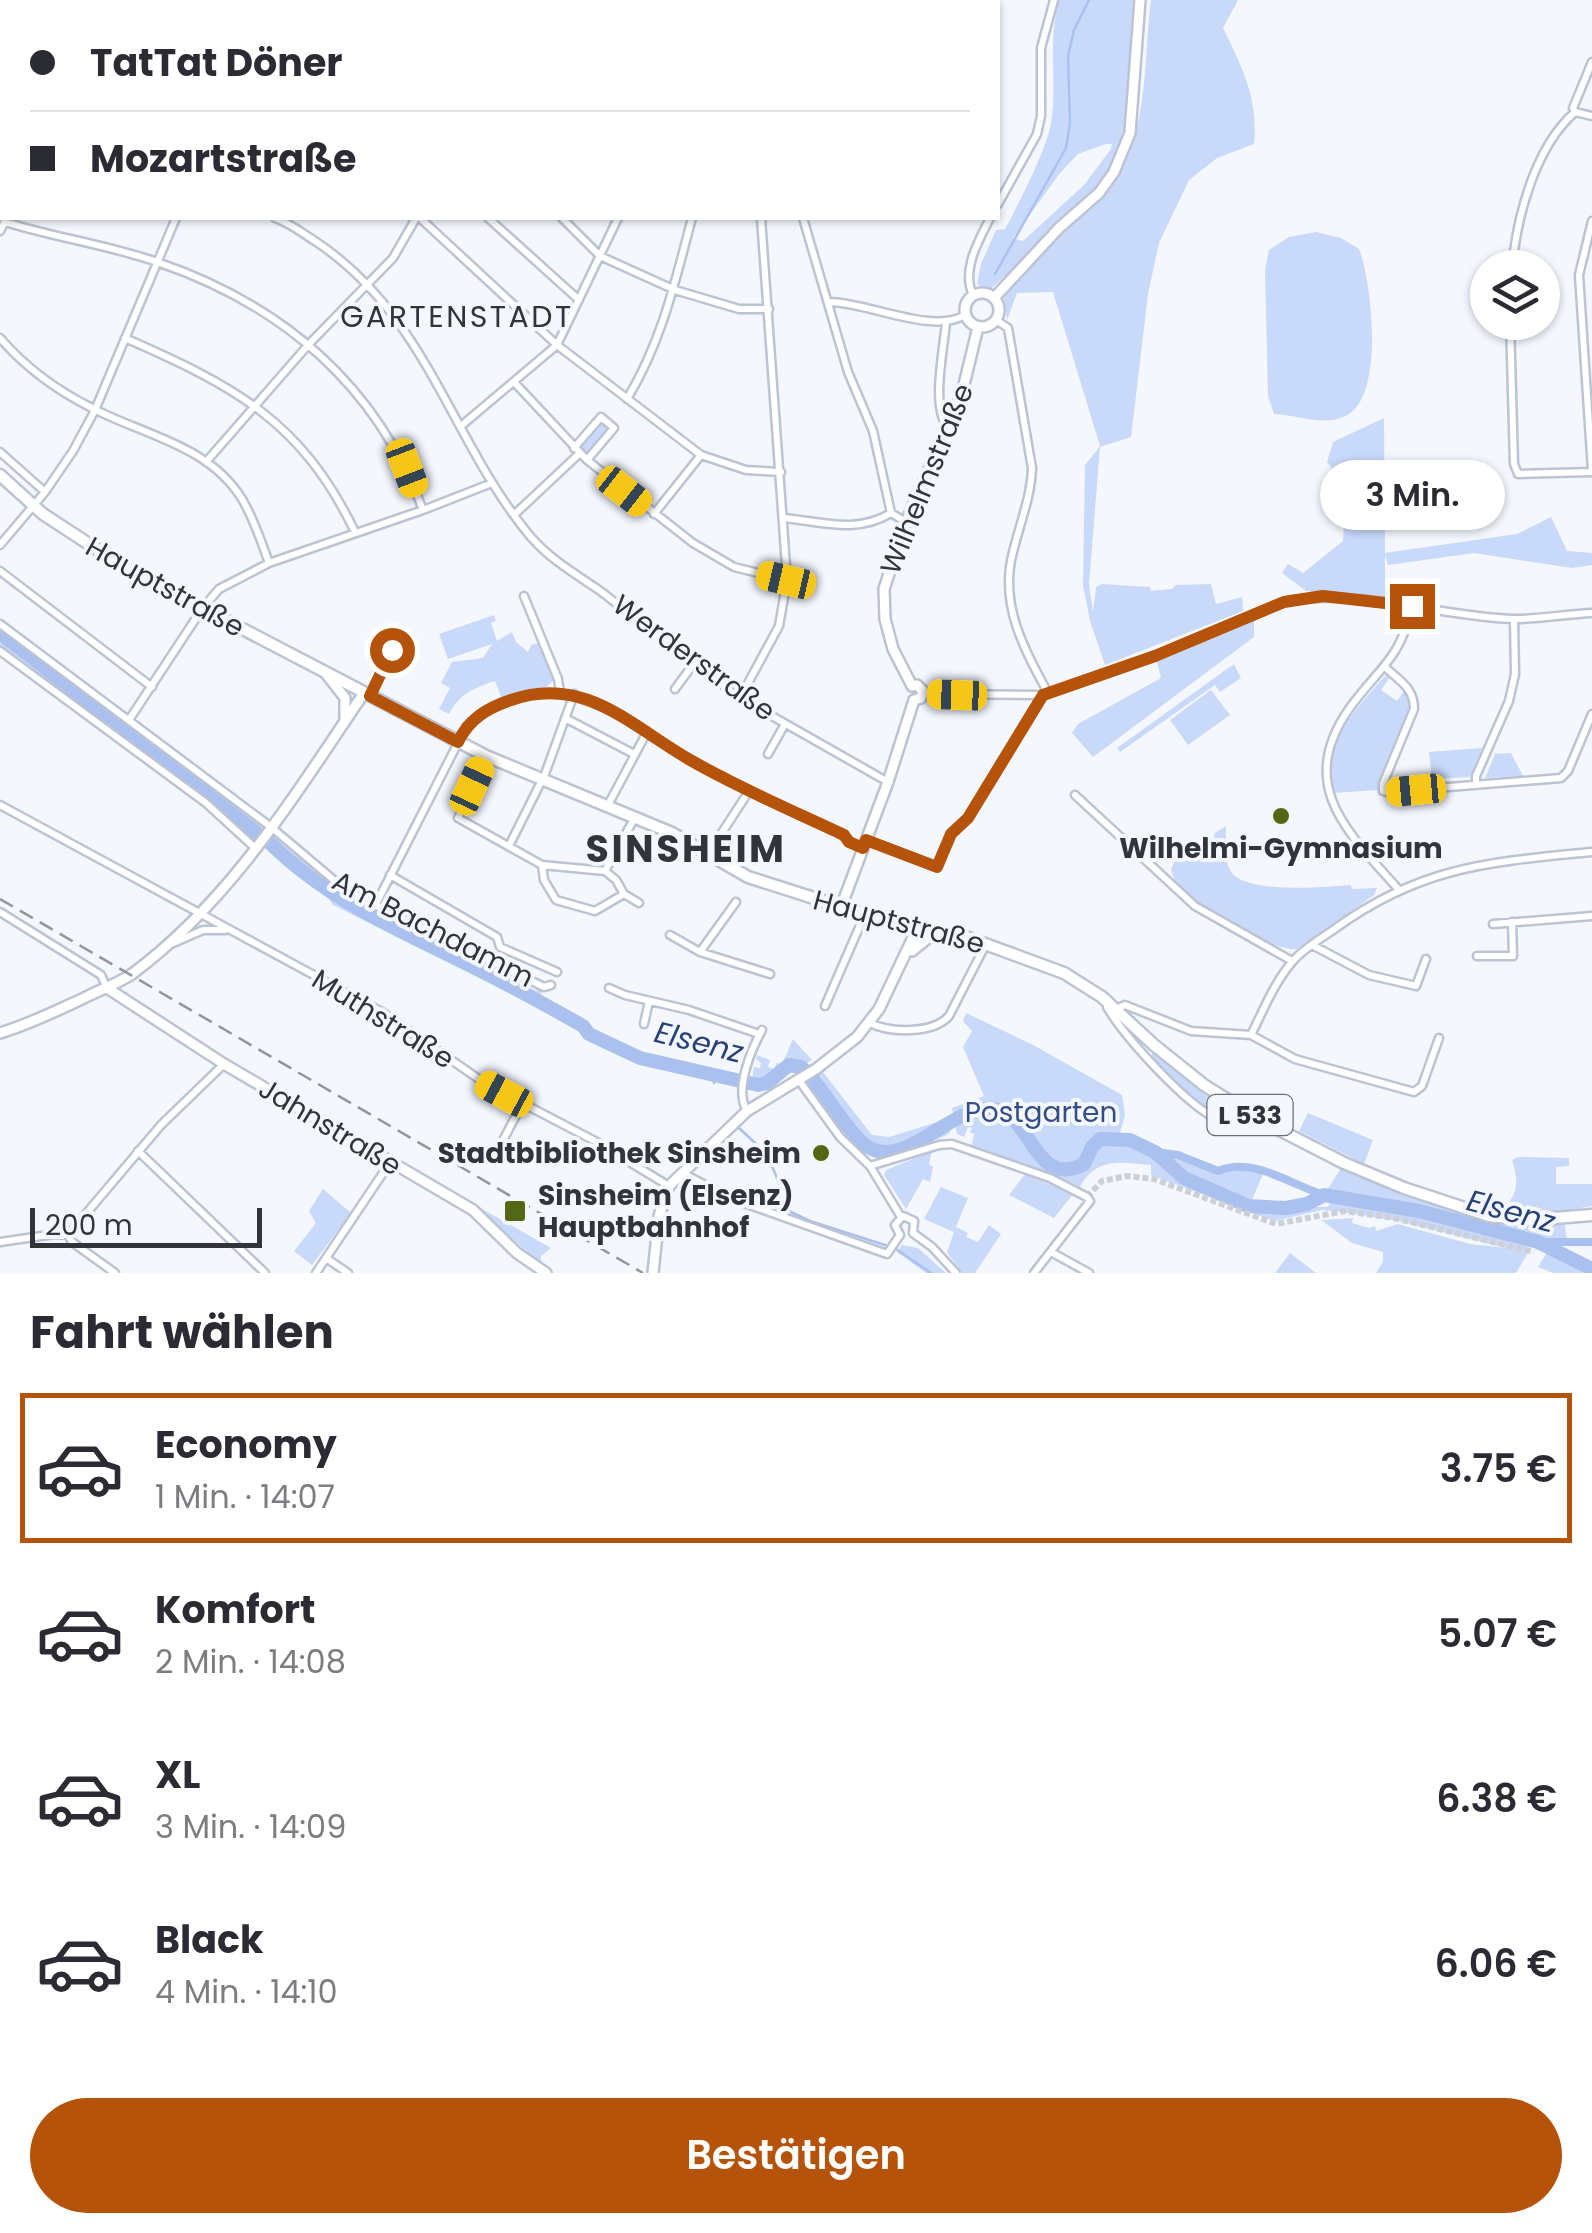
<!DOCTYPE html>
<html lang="de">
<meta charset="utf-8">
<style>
body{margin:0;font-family:Poppins,sans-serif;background:#f2f2f3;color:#2b2b33;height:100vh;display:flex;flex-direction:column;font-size:38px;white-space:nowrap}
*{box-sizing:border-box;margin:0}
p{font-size:32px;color:#7c7c81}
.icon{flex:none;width:55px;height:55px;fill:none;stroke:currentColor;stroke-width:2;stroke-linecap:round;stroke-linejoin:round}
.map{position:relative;height:1273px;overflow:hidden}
.sheet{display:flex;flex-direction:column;background:#fff;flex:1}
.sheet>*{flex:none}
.top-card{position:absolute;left:0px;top:0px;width:1000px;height:220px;box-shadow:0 2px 8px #0004;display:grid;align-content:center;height:220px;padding:0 30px;background:#fff}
.controls{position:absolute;left:1470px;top:250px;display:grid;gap:20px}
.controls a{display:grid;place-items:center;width:90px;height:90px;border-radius:50%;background:#fff;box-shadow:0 2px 8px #0004;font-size:50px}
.scale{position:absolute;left:30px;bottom:25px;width:232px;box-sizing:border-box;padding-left:10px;border:5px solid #31343a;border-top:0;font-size:28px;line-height:35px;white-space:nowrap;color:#31343a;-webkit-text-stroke:8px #f4f7fe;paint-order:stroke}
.end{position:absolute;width:45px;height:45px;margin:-22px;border:12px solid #b45309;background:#fff;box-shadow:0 0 0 5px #fff}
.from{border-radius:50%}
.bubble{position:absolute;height:70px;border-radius:35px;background:#fff;box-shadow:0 2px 8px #0004;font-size:32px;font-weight:600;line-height:70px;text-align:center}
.car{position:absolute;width:30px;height:60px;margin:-30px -15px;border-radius:12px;box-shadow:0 0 8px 2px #0007;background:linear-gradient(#f5c518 24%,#345 0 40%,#f5c518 0 76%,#345 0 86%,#f5c518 0)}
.top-card b{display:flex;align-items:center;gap:35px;height:95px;font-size:38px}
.top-card b+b{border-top:2px solid #e1e1e2}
.top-card i{width:25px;height:25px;background:#2b2b33}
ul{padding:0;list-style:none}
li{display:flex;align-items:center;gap:30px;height:150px;margin:0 20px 15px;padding:0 10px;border:5px solid transparent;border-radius:0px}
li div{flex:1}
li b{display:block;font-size:38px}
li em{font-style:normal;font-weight:600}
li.active{border-color:#b45309}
li>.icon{width:90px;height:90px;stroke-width:1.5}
h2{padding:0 30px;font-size:45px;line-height:120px}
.cta{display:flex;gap:20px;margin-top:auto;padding:20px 30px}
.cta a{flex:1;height:115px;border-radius:60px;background:#b45309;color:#fff;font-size:40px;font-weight:600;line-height:115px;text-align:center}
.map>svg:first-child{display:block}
.green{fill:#c8d9fa;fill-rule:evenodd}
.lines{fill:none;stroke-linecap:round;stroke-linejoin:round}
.stream{stroke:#aac1ef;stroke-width:2.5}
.canal{stroke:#aac1ef;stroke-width:8}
.river{stroke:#aac1ef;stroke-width:14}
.street-tunnel{stroke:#cdd0d7;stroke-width:6;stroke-dasharray:6 3;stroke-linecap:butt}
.street-casing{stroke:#bcc4d4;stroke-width:11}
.secondary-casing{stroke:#bcc4d4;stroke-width:14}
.primary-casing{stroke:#bcc4d4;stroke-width:15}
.street{stroke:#fff;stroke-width:6}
.secondary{stroke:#fff;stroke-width:9}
.primary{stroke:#fff;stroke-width:10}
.rail{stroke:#92959b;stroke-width:2.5;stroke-dasharray:15 8;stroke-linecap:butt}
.route{stroke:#b45309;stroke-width:12}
.poi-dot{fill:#546714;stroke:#f4f7fe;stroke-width:4}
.labels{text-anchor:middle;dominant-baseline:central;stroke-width:8;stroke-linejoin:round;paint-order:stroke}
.shield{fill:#f4f7fe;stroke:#6c6e75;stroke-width:2.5}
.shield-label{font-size:25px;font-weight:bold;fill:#31343a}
.street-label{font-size:28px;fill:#31343a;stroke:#f4f7fe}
.poi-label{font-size:28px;font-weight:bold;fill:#31343a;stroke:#f4f7fe}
.park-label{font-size:28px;fill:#334d86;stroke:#f4f7fe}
.neighbourhood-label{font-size:30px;letter-spacing:2.5px;fill:#31343a;stroke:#f4f7fe}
.water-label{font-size:30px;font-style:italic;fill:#274077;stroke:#f4f7fe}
.district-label{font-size:38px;font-weight:bold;letter-spacing:2.5px;fill:#31343a;stroke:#f4f7fe}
</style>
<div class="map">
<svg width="1592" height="1273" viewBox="0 0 1592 1273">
<rect width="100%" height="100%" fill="#f4f7fe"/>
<path class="green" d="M1059,0H1137L1130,47L1127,127L1108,173L1093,193L992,288L985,289L977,284L981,264L996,230L1005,229C1018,205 1047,149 1051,123C1058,81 1047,46 1059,0ZM1106,144H1112L1111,149L1084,185L1023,241L1013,238L1060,173L1078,154Z
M1151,0H1238L1223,28C1242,66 1259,101 1254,144L1217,158L1189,180L1159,243L1148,294L1131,437L1100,447L1089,584L1093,612L1096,587L1102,584L1150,587L1151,591L1172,589L1176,585L1211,584L1216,604L1242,597L1243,611L1105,665L1090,621L1083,585L1085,465L1100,446L1053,292L1017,293L1007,320L1004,298C1019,255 1081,224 1110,187C1150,134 1143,62 1151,0Z
M1316,232L1341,238L1359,249C1372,283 1384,392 1349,414C1327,428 1299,415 1274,414L1268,396L1265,270L1269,250L1289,237Z
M1384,418L1385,553L1517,534L1551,517L1567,551L1592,553V565L1572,568L1474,553L1388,565L1385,555V597L1306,591L1282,573L1288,564L1303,573L1343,541L1346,485L1327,462L1333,442Z
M601,421L610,428L587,455L579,447Z
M494,615L496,621L491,623L497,641L512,632L516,642L528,652L531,645L539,643L553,681L545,688L502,699L495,681C474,688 459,694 449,714L439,709L450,688L441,683L452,662L483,658L492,644L448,659L439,634Z
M1254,620V637L1093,757L1072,733L1078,724L1161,678L1156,658Z
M0,629L263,826L253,840C171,775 84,717 0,654Z
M1234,664L1241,678L1220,692L1215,685L1120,752L1117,748Z
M1385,676L1390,677L1381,690L1397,701L1406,688L1412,703L1410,715L1378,790L1333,793C1322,744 1354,710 1385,676Z
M1211,690L1230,715L1188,745L1170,720Z
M1482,748L1470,777L1432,779L1429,752Z
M1511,753L1523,776L1485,778L1495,754Z
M1226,826C1226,840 1223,861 1232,873C1248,894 1327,887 1351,885L1352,889L1377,888L1374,895L1297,949C1275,953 1192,904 1177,885C1176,883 1172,872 1171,870C1178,851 1193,839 1213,843L1215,833Z
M274,834L329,883L353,898L534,990L542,991L541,996L573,1013L567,1022L333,905L324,892L264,847Z
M966,1013L1033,1045L1122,1095L1125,1115L1119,1136C1139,1138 1141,1147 1157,1151C1179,1156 1200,1162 1221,1170L1231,1164L1265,1170L1249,1206L1327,1207L1335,1199L1324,1195L1343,1165C1417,1199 1480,1228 1565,1224L1567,1242L1526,1237L1528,1253L1516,1273H1376L1383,1262V1252L1352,1243L1321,1220L1353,1218L1352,1223L1369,1228L1375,1226L1376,1231L1398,1224L1470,1244L1506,1248L1399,1221L1348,1213L1323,1210L1274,1221L1151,1175V1165C1121,1162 1096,1157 1080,1187L1061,1178L971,1148L974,1134L970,1132L972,1128L968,1127L964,1137L957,1134L952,1108L984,1096L963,1047L972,1031L963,1021Z
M793,1039L812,1060L805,1064L792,1060L765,1079L752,1080L754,1067L760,1068L761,1063L756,1059L757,1055L770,1060L768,1067L774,1069L777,1063L782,1064Z
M1152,1051L1205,1094L1251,1121L1244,1124C1204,1113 1180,1087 1152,1057Z
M823,1072L872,1135L889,1137L947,1119L951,1129L949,1134C861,1173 869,1163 813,1092L808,1080Z
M1308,1113L1373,1140L1364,1164L1299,1131Z
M932,1151L929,1164L933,1167L930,1182L923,1179L906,1209L884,1175L886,1170Z
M1518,1157L1569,1158V1166L1556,1167V1184H1592V1206L1558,1212L1491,1209L1507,1206C1519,1188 1518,1180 1512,1160Z
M1025,1174L1073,1194L1054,1218L1009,1195Z
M941,1187L968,1198L956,1227L968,1233L966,1237L978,1242L989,1225L1001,1234L975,1273H962L947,1252L954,1232L924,1219Z
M323,1189L351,1213L312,1265L294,1251L316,1223L309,1211Z
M463,1198L551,1248L541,1256V1263Z
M902,1245L918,1248L946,1273H926L897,1252Z
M1547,1252L1588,1273H1553L1538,1267Z
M1290,1253L1316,1273H1275Z"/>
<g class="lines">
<path class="stream" d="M995,274L1066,148L1070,123L1068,56L1074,30L1089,0
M713,1076L714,1083
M739,1128L767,1154L791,1212L810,1221L888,1246
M896,1249L931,1273"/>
<path class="canal" d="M1155,1152L1178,1155L1218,1171C1253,1156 1291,1185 1324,1195
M1538,1242H1592"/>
<path class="river" d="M0,633L271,844C322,894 383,923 447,954C493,976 539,1001 583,1026L589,1034L640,1058L758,1085L767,1083L789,1065L801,1067C823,1085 849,1139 872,1149C909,1166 953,1104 994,1109C1032,1115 1035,1190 1084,1164L1092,1147L1100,1139L1130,1140L1155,1152L1184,1178L1248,1206L1286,1208L1307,1204L1324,1195L1419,1211L1538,1242L1592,1269"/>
<path class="street-tunnel" d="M1087,1197L1102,1181L1127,1176L1154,1179L1276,1224L1345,1211L1394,1218L1534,1252"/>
<defs>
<path id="street" d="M322,0L326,2
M529,0L533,2
M78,2V0
M269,2L270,0
M650,2L651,0
M771,2V0
M1575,112L1592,116
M0,145L2,146
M998,204L1037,134L1041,116V48L1054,0
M275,218C290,223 302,233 315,241C428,316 449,438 530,536C549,558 572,572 596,588C613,599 627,616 646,621L735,695L888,782
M420,218L557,345L701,455L746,470L781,472
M488,218L579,300
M562,218L600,256L675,290L739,309H769
M803,218L848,372L873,431L891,513L906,522
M1592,221L1579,275L1592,470
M5,222C56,238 110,245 160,263C284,306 377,386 423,510
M0,231L7,218
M1512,268C1517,216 1535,147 1575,112L1573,108L1592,62
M973,295C961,270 979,240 990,218
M829,302C868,302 932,335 965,315
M996,320L1008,328L1032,468C1031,497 1020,523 1013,552C999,604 1024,649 1048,693
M946,322C944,348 931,406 947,426
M1510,322L1514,464L1518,474L1592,472
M0,338C25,367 58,391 92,408C143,435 209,445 242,499C254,519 261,541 269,563
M125,338C234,386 301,420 355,532
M514,382L587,460L693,543L734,567L787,580
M627,399C662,341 675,282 692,218
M461,426L557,345L618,218
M574,448L601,417L614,428L587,460
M0,452L45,492
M206,462L309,344L393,258L416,218
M515,514L580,453
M654,514L701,455
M784,518C824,522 856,534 891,513
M0,545L45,492L73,451L95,410L176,218
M0,571L152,687
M524,596L558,679L560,692
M0,624L271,827L348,892L544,987L551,985
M0,651L206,803L255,848
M1386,668C1400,681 1414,688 1414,709L1383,784V791L1387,792L1561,778L1568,771L1592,714
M675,689L695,662
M923,694L1043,695L1155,656L1284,602C1361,587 1438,617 1515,619C1541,619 1567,614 1592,613
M370,695L392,650
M741,696L779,626L787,580L761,218
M565,718L634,754
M129,720L202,609L219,589L269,563L423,510L492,483
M768,754L785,724
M486,757L458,818L542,865L605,871L616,880L624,894L639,903
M1476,785V776L1509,701L1515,674L1514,619
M1075,795L1195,906L1292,961
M0,805L382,1012L486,1084L593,1140L669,1186
M608,805L647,732
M866,840L937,867L951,833L968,818L1042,696
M509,846L545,774L574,694
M710,851L749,791
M542,865L544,880L556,900L595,911L624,894
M605,871L634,819
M390,875L497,937L500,947L557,972
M1398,889C1349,833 1295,786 1349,709C1378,668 1400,661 1412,606
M375,906L466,727C479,714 494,706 512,700C582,674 634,729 692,761C741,789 793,811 844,835L849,842L863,848
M0,912L101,975L107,988
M1493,924L1592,916
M670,935L700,952L770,974
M171,944L203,930H225
M1312,945L1369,975L1416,986L1426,959
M700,952L736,902
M1477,956H1513L1512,922
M609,988L625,995L689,1010L759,1034
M825,1006L865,914
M1107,1007C1124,1036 1189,1109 1220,1120C1235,1125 1246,1125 1260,1120
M1116,1009L1125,1005L1191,1031L1251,1035L1295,1059L1414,1092L1422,1086L1439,1038
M870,1023C890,1033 933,1034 949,1016L986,944
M644,1024L649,1001
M1251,1035C1263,1011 1275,981 1293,961C1304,948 1322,938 1336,928C1422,866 1490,862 1592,852
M798,1079L840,1137L870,1166L901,1217
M747,1111C734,1090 751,1050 762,1030
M499,1148L522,1104
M138,1151L265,1273
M870,1166L939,1145L952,1144L1050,1178L1087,1197L1090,1201L1034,1273
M682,1173L730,1198L887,1254L900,1235
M913,1233L932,1247L956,1273
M68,1235L72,1242L115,1273
M900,1235L895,1225L903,1216L914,1221L913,1233
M0,1242L55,1234L68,1235L161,1125L224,1064
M1051,1252L1089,1273
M326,1258L348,1273
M316,1273L387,1167"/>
<path id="secondary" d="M965 310a17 17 0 1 1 34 0a17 17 0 1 1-34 0Z
M994,298L1059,228L1099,193L1114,172L1130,133L1140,0
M327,675L345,698V718
M914,700L921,698L923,691L917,685L912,686L893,649L885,619L884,589L906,522L962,393L978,327
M841,907L888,782L914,700
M912,951L928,938L946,933
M107,988L224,1064L473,1210L517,1253L546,1273
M0,1033C30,1024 56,1011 84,998C100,990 117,984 132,974C231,901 296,793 364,693
M653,1273L659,1216L669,1186L747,1111L816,1069L857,1037L879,1009L918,927"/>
<path id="primary" d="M0,475L43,514L124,567L486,756L672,833L748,877L867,915L966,937L1064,973L1102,997L1154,1045L1204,1085L1260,1120L1344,1163L1404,1188L1489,1216L1530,1220L1592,1215"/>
</defs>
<use href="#street" class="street-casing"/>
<use href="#secondary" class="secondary-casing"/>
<use href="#primary" class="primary-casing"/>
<use href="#street" class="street"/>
<use href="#secondary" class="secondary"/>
<use href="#primary" class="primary"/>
<path class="rail" d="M0,899L643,1273"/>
</g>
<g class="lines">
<path class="route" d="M392,650L370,696L458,742C469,719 487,708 511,700C585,674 632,727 692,761C741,789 793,811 844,835L849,842L863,848L866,840L937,867L951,834L968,818L1043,695L1155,656L1284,602L1323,596L1412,606"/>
</g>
<g class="poi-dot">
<circle cx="1281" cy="816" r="10"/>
<circle cx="821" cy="1153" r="10"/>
<rect x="503" y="1199" width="24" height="24" rx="5"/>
</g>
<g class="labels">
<rect class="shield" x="1207.5" y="1095" width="85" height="40" rx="8"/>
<g class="shield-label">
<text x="1250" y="1115">L 533</text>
</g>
<g class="street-label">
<text transform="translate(927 479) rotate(-68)">Wilhelmstraße</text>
<text transform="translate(165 587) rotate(29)">Hauptstraße</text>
<text transform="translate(694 658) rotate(36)">Werderstraße</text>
<text transform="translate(899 922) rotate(15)">Hauptstraße</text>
<text transform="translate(433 929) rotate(27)">Am Bachdamm</text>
<text transform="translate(383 1019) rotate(32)">Muthstraße</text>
<text transform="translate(330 1127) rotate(31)">Jahnstraße</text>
</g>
<g class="poi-label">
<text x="1281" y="848">Wilhelmi-Gymnasium</text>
<text x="801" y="1153" text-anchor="end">Stadtbibliothek Sinsheim</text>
<text x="538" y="1195" text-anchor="start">Sinsheim (Elsenz)<tspan x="538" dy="32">Hauptbahnhof</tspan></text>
</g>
<g class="park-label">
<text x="1041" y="1112">Postgarten</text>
</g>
<g class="neighbourhood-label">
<text x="457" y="316">GARTENSTADT</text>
</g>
<g class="water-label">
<text transform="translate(699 1042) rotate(14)">Elsenz</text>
<text transform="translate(1511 1211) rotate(15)">Elsenz</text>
</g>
<g class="district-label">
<text x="686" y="848">SINSHEIM</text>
</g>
</g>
</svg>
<div class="controls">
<a><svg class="icon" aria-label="layers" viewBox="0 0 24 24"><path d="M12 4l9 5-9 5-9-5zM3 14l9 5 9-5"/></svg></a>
</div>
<div class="scale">200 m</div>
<i class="end from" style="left:392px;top:650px"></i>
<i class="end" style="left:1412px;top:606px"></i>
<div class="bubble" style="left:1320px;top:460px;width:185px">3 Min.</div>
<i class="car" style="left:407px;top:468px;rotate:159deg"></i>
<i class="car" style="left:624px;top:491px;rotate:128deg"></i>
<i class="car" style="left:786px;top:580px;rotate:283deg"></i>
<i class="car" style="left:957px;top:695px;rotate:272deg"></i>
<i class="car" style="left:472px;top:786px;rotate:25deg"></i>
<i class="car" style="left:1416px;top:790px;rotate:265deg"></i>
<i class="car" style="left:504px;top:1094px;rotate:298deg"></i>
<div class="top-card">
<b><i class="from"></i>TatTat Döner</b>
<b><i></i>Mozartstraße</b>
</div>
</div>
<section class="sheet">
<h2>Fahrt wählen</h2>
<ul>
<li class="active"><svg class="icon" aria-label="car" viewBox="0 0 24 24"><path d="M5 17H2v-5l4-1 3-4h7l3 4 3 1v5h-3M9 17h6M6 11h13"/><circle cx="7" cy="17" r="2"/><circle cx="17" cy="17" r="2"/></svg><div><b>Economy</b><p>1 Min. · 14:07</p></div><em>3.75 €</em></li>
<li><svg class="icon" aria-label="car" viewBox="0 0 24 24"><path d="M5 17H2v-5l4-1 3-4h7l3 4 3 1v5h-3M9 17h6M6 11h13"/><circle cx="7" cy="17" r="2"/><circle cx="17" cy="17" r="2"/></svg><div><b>Komfort</b><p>2 Min. · 14:08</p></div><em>5.07 €</em></li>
<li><svg class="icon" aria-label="car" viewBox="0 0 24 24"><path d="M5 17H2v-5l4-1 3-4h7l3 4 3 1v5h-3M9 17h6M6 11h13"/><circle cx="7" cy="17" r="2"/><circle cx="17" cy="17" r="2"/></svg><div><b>XL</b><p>3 Min. · 14:09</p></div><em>6.38 €</em></li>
<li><svg class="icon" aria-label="car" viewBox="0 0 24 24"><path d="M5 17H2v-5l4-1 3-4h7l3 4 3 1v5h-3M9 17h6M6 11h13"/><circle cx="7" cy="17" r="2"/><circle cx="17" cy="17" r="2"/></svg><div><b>Black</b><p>4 Min. · 14:10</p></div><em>6.06 €</em></li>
</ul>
<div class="cta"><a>Bestätigen</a></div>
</section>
